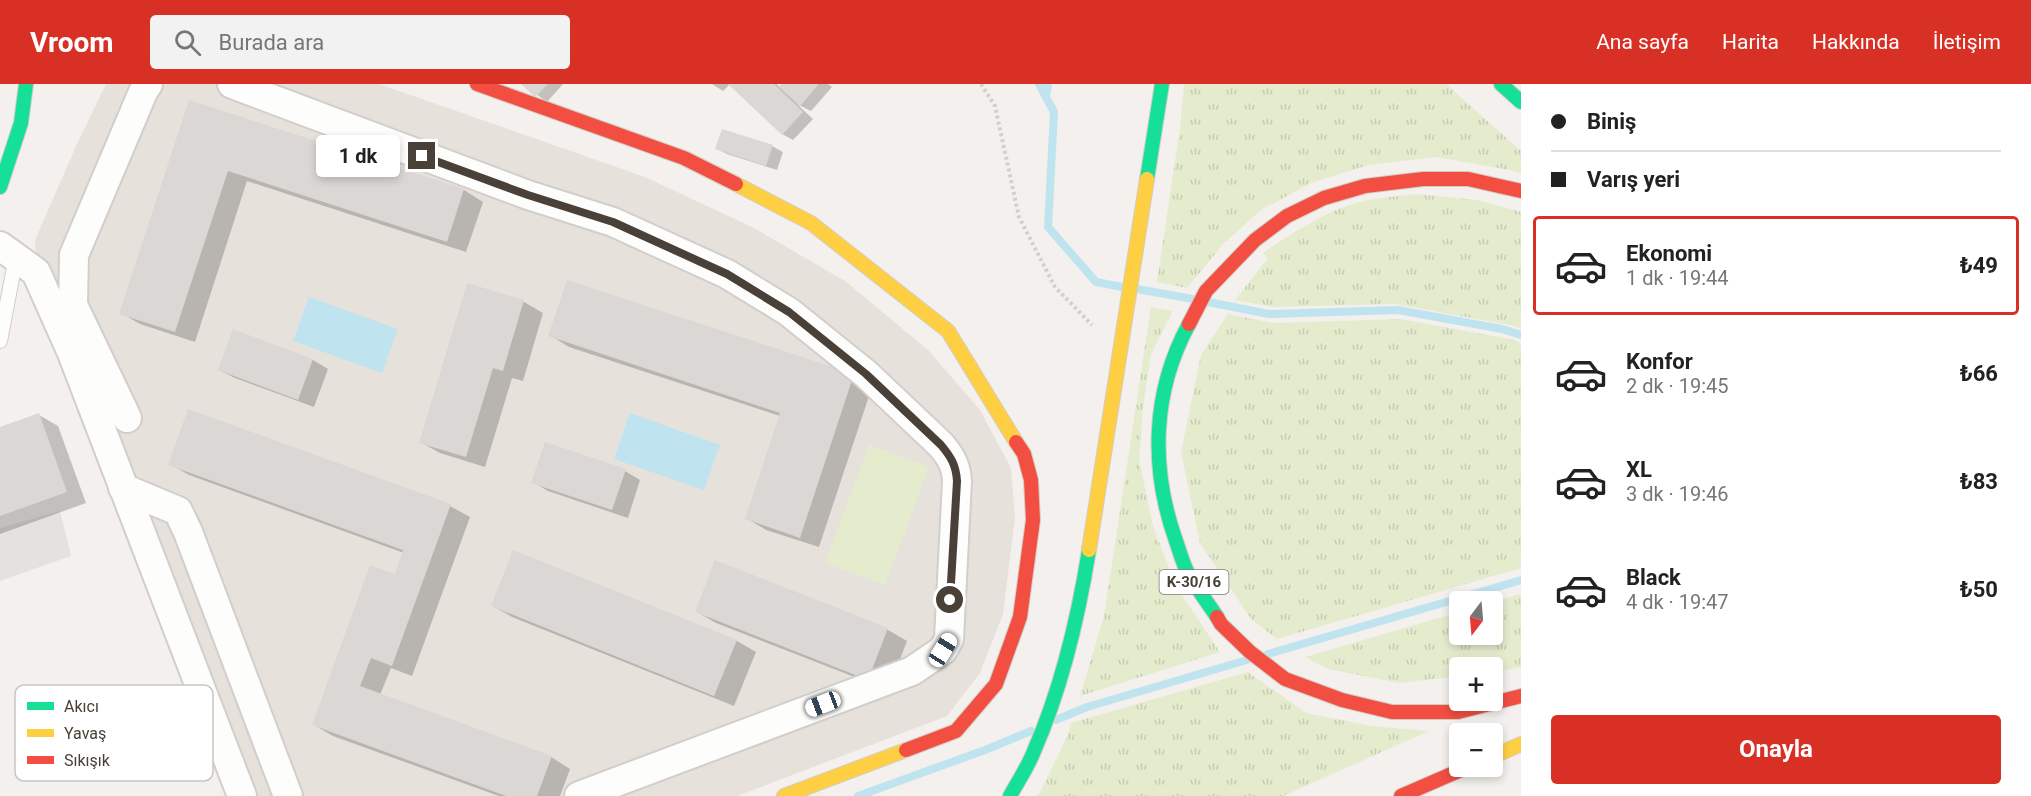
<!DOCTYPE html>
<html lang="tr">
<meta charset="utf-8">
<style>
body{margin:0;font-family:Roboto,sans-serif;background:#f2f2f2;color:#222;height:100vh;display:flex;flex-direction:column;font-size:22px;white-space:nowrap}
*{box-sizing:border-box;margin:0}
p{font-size:20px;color:#767676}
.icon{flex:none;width:33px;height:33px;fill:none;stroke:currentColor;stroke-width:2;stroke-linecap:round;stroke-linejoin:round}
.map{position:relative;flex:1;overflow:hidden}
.drawer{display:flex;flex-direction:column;background:#fff;width:510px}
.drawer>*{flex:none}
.top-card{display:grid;align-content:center;height:132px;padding:0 30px;background:#fff}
.needle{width:39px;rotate:196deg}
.buttons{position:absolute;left:1449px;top:507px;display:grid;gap:12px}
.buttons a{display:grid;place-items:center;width:54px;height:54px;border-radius:6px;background:#fff;box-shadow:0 3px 9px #0003;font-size:30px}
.end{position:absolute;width:27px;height:27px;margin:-14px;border:8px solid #494038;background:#fff;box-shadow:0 0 0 3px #fff}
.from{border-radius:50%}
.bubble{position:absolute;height:42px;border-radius:6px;background:#fff;box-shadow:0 3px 9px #0003;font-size:20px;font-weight:700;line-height:42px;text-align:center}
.car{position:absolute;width:18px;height:36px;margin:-18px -9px;border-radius:8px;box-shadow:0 0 4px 2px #0007;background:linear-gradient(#fff 24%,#345 0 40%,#fff 0 76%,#345 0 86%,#fff 0)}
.top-card b{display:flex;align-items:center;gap:21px;height:57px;font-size:22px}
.top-card b+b{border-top:2px solid #e0e0e0}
.top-card i{width:15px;height:15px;background:#222}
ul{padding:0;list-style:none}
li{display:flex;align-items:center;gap:18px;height:99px;margin:0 12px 9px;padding:0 18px;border:3px solid transparent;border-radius:6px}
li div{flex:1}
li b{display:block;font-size:22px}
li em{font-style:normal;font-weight:700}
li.on{border-color:#d93025}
li>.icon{width:54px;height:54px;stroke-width:1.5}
.button{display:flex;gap:12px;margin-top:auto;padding:12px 30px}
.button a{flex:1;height:69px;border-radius:6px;background:#d93025;color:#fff;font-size:24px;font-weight:700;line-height:69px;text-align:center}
header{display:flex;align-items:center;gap:36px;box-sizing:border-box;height:84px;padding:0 30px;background:#d93025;color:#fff}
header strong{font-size:28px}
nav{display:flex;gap:33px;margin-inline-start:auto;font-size:21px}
.search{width:420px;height:54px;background:#f2f2f2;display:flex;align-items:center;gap:15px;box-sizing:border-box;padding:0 21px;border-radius:6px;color:#767676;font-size:22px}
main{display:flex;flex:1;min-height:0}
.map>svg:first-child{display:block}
.residential{fill:#e7e1db}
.grass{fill:url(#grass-tufts)}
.pitch{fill:#e5ecce}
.parking{fill:#e5e1de}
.water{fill:#bfe4ef}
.shadow{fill:#0003}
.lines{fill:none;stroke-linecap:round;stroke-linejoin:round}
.stream{stroke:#bfe4ef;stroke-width:8}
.building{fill:#dbd7d4}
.lane-casing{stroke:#d1cecb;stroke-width:16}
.street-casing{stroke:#d1cecb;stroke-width:32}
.fast-casing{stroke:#d3cdc6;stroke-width:16}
.slow-casing{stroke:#d3cdc6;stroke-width:16}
.jam-casing{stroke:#d3cdc6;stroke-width:16}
.path{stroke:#d3d0cb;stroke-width:4;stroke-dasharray:3 3;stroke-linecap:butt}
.lane{stroke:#fdfdfc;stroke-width:14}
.street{stroke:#fdfdfc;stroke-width:28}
.fast{stroke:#16e098;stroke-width:14}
.slow{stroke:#ffcf43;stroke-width:14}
.jam{stroke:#f24e42;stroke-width:14}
.route{stroke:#494038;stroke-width:8}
.labels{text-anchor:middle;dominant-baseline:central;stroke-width:5;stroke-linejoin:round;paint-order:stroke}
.shield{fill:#fff;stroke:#807974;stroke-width:1.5}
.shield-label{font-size:15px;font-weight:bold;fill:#494038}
.key{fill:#fff;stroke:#c8c6c3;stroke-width:1.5}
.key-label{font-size:16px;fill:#494038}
</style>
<header>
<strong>Vroom</strong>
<div class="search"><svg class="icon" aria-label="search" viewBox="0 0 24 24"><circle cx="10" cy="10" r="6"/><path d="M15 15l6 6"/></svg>Burada ara</div>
<nav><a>Ana sayfa</a><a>Harita</a><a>Hakkında</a><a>İletişim</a></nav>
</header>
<main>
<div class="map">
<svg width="1521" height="712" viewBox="0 0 1521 712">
<defs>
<pattern id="grass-tufts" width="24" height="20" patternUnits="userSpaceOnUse" patternTransform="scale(1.5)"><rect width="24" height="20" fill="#e5ecce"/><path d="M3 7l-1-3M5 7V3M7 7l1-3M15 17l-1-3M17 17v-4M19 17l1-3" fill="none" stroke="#c6cbb2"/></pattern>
</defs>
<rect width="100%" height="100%" fill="#f3f0ed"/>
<path class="residential" d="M106,0H379L645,93L754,144L845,197L929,267L980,326L1011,384L1015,434L1003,530L980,589L947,632L737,712H256L36,174L35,156L77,60Z"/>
<path class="grass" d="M1184,0H1446L1521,67V90L1515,87L1436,73L1368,81L1311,99L1261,126L1223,160L1187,204L1157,198L1180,44Z
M1415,110L1477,116L1521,128V245L1515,242L1395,220L1272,223L1235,216L1268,174L1263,169C1292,149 1325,127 1360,118C1378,113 1397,113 1415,110Z
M1151,223L1173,227L1151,270L1143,324L1139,376L1153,442L1176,502L1220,568L1080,612L1104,532Z
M1228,230L1272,239L1401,235L1515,256L1521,260V484L1277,555L1251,535L1200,459L1181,368L1201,271Z
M1521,510V583L1493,589L1492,584H1460L1459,592L1399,599L1328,585L1305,573L1459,528L1460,550H1492L1493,518Z
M1248,588L1306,629L1372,642L1429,647L1283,712H1038L1068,651L1071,639Z"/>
<path class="pitch" d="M869,361L929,383L885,501L825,479Z"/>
<path class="parking" d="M60,427L71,472L0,497V444Z"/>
<path class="water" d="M309,213L398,245L382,289L293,257Z
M630,329L720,361L704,406L614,375Z"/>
<path class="shadow" d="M523,0H563L547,18Z
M712,0H777L780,4L783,0H828L832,3L811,27L797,20L813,35L793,56L782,50L730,0L723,7Z
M190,18L464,106L483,118L466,168L247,97L195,258L140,240L121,229Z
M772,62L783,68L777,86L727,70L717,65Z
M568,197L872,303L819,463L766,446L746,434L780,332L569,263L550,251Z
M468,201L524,218L543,229L523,297L512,294L485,383L440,369L420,358Z
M234,247L313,276L328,285L314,323L235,294L219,286Z
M39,331L58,342L86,419L0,450V345Z
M170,380L450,422L470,433L412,592L391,584L380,611L551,673L570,685L560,712H499L333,652L314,641L396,491L404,469L189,391Z
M625,387L640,396L628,434L548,407L533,398Z
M514,467L737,557L756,568L734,622L512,533L493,522Z
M716,478L888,546L907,557L888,606L716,539L697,528Z"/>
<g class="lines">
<path class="stream" d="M1039,0L1054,28L1048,143L1096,198L1122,203
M1046,13L1048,0
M1137,205L1193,215
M1208,218L1269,230L1398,226L1502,245L1521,251
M1268,570L1521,496
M1056,636L1087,623L1247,576
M858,712L985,666L1031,647"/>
</g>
<path class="building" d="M521,0H548L535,13Z
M728,0H774L803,28L782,51Z
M781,0H819L800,22L779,3Z
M189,16L464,105L447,158L228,87L175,248L119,230Z
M722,45L773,61L766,82L715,65Z
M567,196L854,290L800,454L745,435L780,329L548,252Z
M467,199L524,216L503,287L493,284L466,373L419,359Z
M233,245L313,275L298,316L218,286Z
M188,325L451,420L392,582L371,574L360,602L552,672L537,712H506L312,641L370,481L395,490L403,466L168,381Z
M39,329L67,408L0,432V343Z
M545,358L626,385L612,426L531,399Z
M513,466L737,556L714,612L491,522Z
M715,476L888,544L868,596L695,528Z"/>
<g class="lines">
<defs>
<path id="lane" d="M0,257L16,173"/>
<path id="street" d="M232,0L528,111L613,138L727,190L789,228L866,290L941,361C951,373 956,381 957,397L949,555L943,566L912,587L579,712
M0,162L36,188L72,269L242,712
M127,334L73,221L74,171L143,8L148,0
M123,404L178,427L188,448L288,712"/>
<path id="fast" d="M1501,0L1521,18
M1147,95L1162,0
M0,103L21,39L26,0
M1189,240C1152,308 1150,384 1176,457C1180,468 1183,481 1189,491C1197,505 1208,519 1217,533
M1010,712C1018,697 1028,683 1034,667C1062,603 1078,535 1089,466"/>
<path id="slow" d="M736,100L811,139L948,247L1016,358
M1089,466L1147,95
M1492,673L1521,660
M784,712L906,666"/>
<path id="jam" d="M477,0L684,74L736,100
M1189,240L1206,207L1255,156L1287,132L1324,114L1365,102L1423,95H1468L1521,107
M1217,533L1221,540L1250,568L1285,595L1342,616L1392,628H1458L1521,612
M906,666L956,647L996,600L1020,533L1033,436L1031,396L1024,370L1016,358
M1401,712L1470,682"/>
</defs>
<use href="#lane" class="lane-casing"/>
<use href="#street" class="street-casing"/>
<use href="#fast" class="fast-casing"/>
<use href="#slow" class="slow-casing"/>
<use href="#jam" class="jam-casing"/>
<path class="path" d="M981,0L995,22L1019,133L1055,203L1092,241"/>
<use href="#lane" class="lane"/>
<use href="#street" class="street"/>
<use href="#fast" class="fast"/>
<use href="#slow" class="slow"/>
<use href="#jam" class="jam"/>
</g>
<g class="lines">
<path class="route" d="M422,72L528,111L613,138L727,190L789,228L866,290L941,361C951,373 956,381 957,397L950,516"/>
</g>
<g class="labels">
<rect class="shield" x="1159.5" y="486" width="69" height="24" rx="4.5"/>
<g class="shield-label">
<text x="1194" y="498">K-30/16</text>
</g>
</g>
<rect x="15" y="601" width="198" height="96" rx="9" class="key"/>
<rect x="27" y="618" width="27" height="8" fill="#16e098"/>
<rect x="27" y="645" width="27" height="8" fill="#ffcf43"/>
<rect x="27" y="672" width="27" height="8" fill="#f24e42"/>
<g class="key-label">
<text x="64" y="628">Akıcı</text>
<text x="64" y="655">Yavaş</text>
<text x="64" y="682">Sıkışık</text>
</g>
</svg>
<div class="buttons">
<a><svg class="needle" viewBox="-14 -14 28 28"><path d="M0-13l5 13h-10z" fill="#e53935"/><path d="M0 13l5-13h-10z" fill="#767676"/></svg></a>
<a>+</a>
<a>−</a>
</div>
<i class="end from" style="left:950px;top:516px"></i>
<i class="end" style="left:422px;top:72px"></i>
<div class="bubble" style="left:316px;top:51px;width:84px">1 dk</div>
<i class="car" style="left:943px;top:566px;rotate:32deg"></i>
<i class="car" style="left:823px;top:620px;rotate:249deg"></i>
</div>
<section class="drawer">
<div class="top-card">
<b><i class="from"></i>Biniş</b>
<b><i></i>Varış yeri</b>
</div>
<ul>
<li class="on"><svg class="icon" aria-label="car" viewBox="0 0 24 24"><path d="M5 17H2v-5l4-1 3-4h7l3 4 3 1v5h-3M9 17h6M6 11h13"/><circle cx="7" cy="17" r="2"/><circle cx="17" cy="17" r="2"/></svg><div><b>Ekonomi</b><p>1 dk · 19:44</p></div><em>₺49</em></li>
<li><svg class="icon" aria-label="car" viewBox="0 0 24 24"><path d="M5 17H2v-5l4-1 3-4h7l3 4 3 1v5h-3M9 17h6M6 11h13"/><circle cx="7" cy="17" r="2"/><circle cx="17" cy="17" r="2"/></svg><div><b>Konfor</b><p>2 dk · 19:45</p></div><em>₺66</em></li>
<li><svg class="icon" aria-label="car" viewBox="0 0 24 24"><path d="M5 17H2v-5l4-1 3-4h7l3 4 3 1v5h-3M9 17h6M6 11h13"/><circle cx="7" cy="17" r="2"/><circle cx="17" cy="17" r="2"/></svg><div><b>XL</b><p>3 dk · 19:46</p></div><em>₺83</em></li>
<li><svg class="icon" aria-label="car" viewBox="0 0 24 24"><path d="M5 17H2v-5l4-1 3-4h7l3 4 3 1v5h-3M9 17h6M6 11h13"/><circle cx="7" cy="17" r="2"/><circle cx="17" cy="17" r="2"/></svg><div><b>Black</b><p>4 dk · 19:47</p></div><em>₺50</em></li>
</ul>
<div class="button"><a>Onayla</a></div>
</section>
</main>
